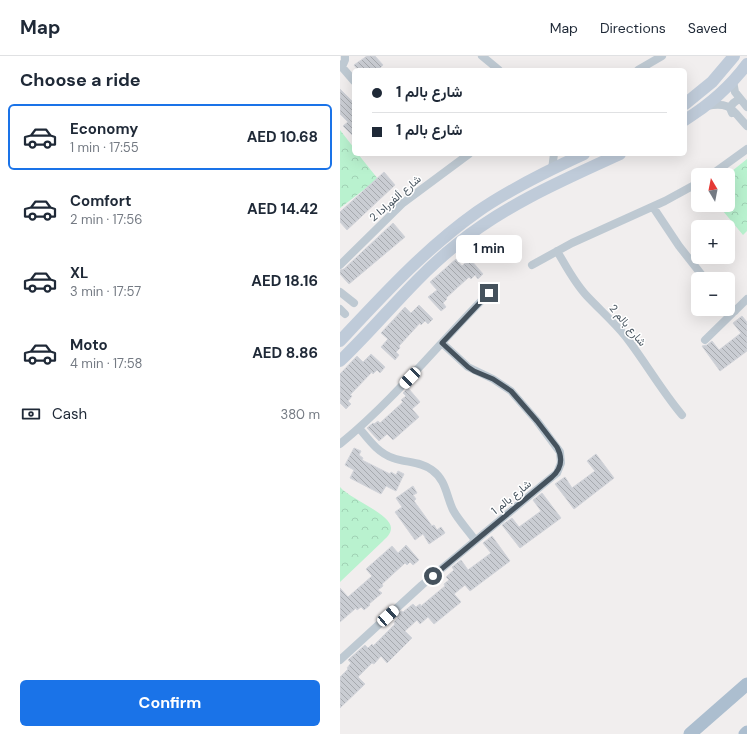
<!DOCTYPE html>
<meta charset="utf-8">
<style>
body{margin:0;font-family:"DM Sans",Vazirmatn,sans-serif;background:#f2f2f3;color:#1f2937;height:100vh;display:flex;flex-direction:column;font-size:15px;white-space:nowrap}
*{box-sizing:border-box;margin:0}
p{font-size:13px;color:#747a83}
.icon{flex:none;width:22px;height:22px;fill:none;stroke:currentColor;stroke-width:2;stroke-linecap:round;stroke-linejoin:round}
.map{position:relative;flex:1;overflow:hidden}
.details{display:flex;flex-direction:column;background:#fff;width:340px}
.details>*{flex:none}
.hud{position:absolute;left:12px;top:12px;width:335px;height:88px;border-radius:6px;box-shadow:0 4px 16px #0002;display:grid;align-content:center;height:88px;padding:0 20px;background:#fff}
.needle{width:26px;rotate:350deg}
.tools{position:absolute;left:351px;top:112px;display:grid;gap:8px}
.tools a{display:grid;place-items:center;width:44px;height:44px;border-radius:6px;background:#fff;box-shadow:0 4px 16px #0002;font-size:20px}
.end{position:absolute;width:18px;height:18px;margin:-9px;border:5px solid #45525d;background:#fff;box-shadow:0 0 0 2px #fff}
.from{border-radius:50%}
.bubble{position:absolute;height:28px;border-radius:6px;background:#fff;box-shadow:0 4px 16px #0002;font-size:13px;font-weight:700;line-height:28px;text-align:center}
.car{position:absolute;width:12px;height:24px;margin:-12px -6px;border-radius:5px;box-shadow:0 0 3px 1px #0007;background:linear-gradient(#fff 24%,#345 0 40%,#fff 0 76%,#345 0 86%,#fff 0)}
.hud b{display:flex;align-items:center;gap:14px;height:38px;font-size:15px}
.hud b+b{border-top:1px solid #e0e1e3}
.hud i{width:10px;height:10px;background:#1f2937}
ul{padding:0;list-style:none}
li{display:flex;align-items:center;gap:12px;height:66px;margin:0 8px 6px;padding:0 12px;border:2px solid transparent;border-radius:6px}
li div{flex:1}
li b{display:block;font-size:15px}
li em{font-style:normal;font-weight:700}
li.active{border-color:#1a73e8}
li>.icon{width:36px;height:36px;stroke-width:1.5}
h2{padding:0 20px;font-size:18px;line-height:48px}
.pay{display:flex;align-items:center;gap:10px;height:44px;padding:0 20px;font-size:15px}
.pay p{margin-inline-start:auto}
.primary-button{display:flex;gap:8px;margin-top:auto;padding:8px 20px}
.primary-button a{flex:1;height:46px;border-radius:6px;background:#1a73e8;color:#fff;font-size:16px;font-weight:700;line-height:46px;text-align:center}
header{display:flex;align-items:center;gap:24px;box-sizing:border-box;height:56px;padding:0 20px;background:#fff;border-bottom:1px solid #e0e1e3}
header strong{font-size:19px}
nav{display:flex;gap:22px;margin-inline-start:auto;font-size:14px}
main{display:flex;flex:1;min-height:0}
.map>svg:first-child{display:block}
.park{fill:url(#park-crowns)}
.building{fill:url(#building-back-hatch);stroke:#d2d4da}
.lines{fill:none;stroke-linecap:round;stroke-linejoin:round}
.street{stroke:#bec9d2;stroke-width:8}
.secondary{stroke:#bfcbd9;stroke-width:12}
.primary{stroke:#acbecf;stroke-width:13}
.route{stroke:#45525d;stroke-width:5}
.labels{text-anchor:middle;dominant-baseline:central;stroke-width:3;stroke-linejoin:round;paint-order:stroke}
.street-label{font-size:11px;fill:#45525d;stroke:#fff}
</style>
<header>
<strong>Map</strong>
<nav><a>Map</a><a>Directions</a><a>Saved</a></nav>
</header>
<main>
<section class="details">
<h2>Choose a ride</h2>
<ul>
<li class="active"><svg class="icon" aria-label="car" viewBox="0 0 24 24"><path d="M5 17H2v-5l4-1 3-4h7l3 4 3 1v5h-3M9 17h6M6 11h13"/><circle cx="7" cy="17" r="2"/><circle cx="17" cy="17" r="2"/></svg><div><b>Economy</b><p>1 min · 17:55</p></div><em>AED 10.68</em></li>
<li><svg class="icon" aria-label="car" viewBox="0 0 24 24"><path d="M5 17H2v-5l4-1 3-4h7l3 4 3 1v5h-3M9 17h6M6 11h13"/><circle cx="7" cy="17" r="2"/><circle cx="17" cy="17" r="2"/></svg><div><b>Comfort</b><p>2 min · 17:56</p></div><em>AED 14.42</em></li>
<li><svg class="icon" aria-label="car" viewBox="0 0 24 24"><path d="M5 17H2v-5l4-1 3-4h7l3 4 3 1v5h-3M9 17h6M6 11h13"/><circle cx="7" cy="17" r="2"/><circle cx="17" cy="17" r="2"/></svg><div><b>XL</b><p>3 min · 17:57</p></div><em>AED 18.16</em></li>
<li><svg class="icon" aria-label="car" viewBox="0 0 24 24"><path d="M5 17H2v-5l4-1 3-4h7l3 4 3 1v5h-3M9 17h6M6 11h13"/><circle cx="7" cy="17" r="2"/><circle cx="17" cy="17" r="2"/></svg><div><b>Moto</b><p>4 min · 17:58</p></div><em>AED 8.86</em></li>
</ul>
<div class="pay"><svg class="icon" aria-label="cash" viewBox="0 0 24 24"><path d="M3 7h18v10H3z"/><circle cx="12" cy="12" r="2"/></svg>Cash<p>380 m</p></div>
<div class="primary-button"><a>Confirm</a></div>
</section>
<div class="map">
<svg width="407" height="678" viewBox="0 0 407 678">
<defs>
<pattern id="park-crowns" width="20" height="18" patternUnits="userSpaceOnUse"><rect width="20" height="18" fill="#b9f2cf"/><path d="M2 6a3 3 0 1 1 6 0M12 15a3 3 0 1 1 6 0" fill="none" stroke="#a0d1b4"/></pattern>
<pattern id="building-back-hatch" width="6" height="6" patternUnits="userSpaceOnUse"><rect width="6" height="6" fill="#cacdd3"/><path d="M-1 5l2 2M0 0l6 6M5-1l2 2" fill="none" stroke="#a6a9ae"/></pattern>
</defs>
<rect width="100%" height="100%" fill="#f1eeee"/>
<path class="park" d="M0,74L14,92V98H18L38,123L0,152Z
M407,103V175L403,179L378,149H388L387,119Z
M0,431C10,443 51,458 51,472C51,478 46,482 43,485L0,526Z"/>
<path class="building" d="M27,0H35L43,9L38,14H24L22,11L18,14L14,9Z
M0,33L14,47V81L3,70L8,66L0,58Z
M44,116L55,129L7,174L0,166V156Z
M53,167L65,181L9,228L0,218V214L4,213Z
M116,203L122,210L130,203L143,218L138,223L135,219L131,223L129,221L106,242L107,243L103,247L106,251L101,255L88,241L97,234L90,226Z
M79,249L93,263L88,268L85,265L81,269L80,267L59,290L60,292L56,296L59,299L55,304L41,291L48,283L41,277L65,251L71,257Z
M402,260L407,266V295L380,315L362,290L367,289L372,285L379,294L401,277L393,267Z
M31,298L45,311L40,317L37,314L33,318L32,316L10,339L12,340L8,345L11,348L6,353L0,347V318L17,300L23,306Z
M68,332L80,346L72,353L79,361L53,384L47,378L39,385L27,372L33,367L34,368L38,365L40,367L63,346L61,344L66,340L63,337Z
M14,392L21,395L19,399L23,402L22,404L50,418L51,416L56,419L58,415L64,418L56,435L46,430L41,438L10,422L14,414L5,409Z
M256,398L274,422L234,453L215,428L225,421L232,432L255,415L247,405Z
M73,430L77,437L73,439L76,443L74,445L92,470L94,469L97,474L101,471L105,477L89,488L83,478L75,484L55,456L62,451L56,442Z
M202,437L221,462L180,492L162,469L172,462L179,471L201,455L193,444Z
M152,480L170,505L130,535L125,529L114,538L121,546L94,568L88,561L80,568L77,564L65,575L72,582L47,607L41,600L34,608L32,607L18,621L25,628L0,652V621L8,613L7,612L11,607L8,604L25,589L28,592L32,588L33,590L55,568L54,566L58,562L56,560L61,555L63,556L73,548L76,551L80,548L81,550L105,530L104,528L109,524L106,521L114,514L112,511L121,504L128,514L151,497L143,487Z
M66,489L79,504L73,509L70,506L67,509L65,507L42,528L43,530L38,534L42,537L29,548L30,549L24,554L21,551L17,554L16,552L0,566V532L8,541L32,520L26,513L52,490L58,497Z"/>
<g class="lines">
<path class="street" d="M142,0L159,14
M0,9L14,25
M2,11L5,4V0
M298,14L322,0
M393,25L395,36L407,51
M367,50C390,45 392,54 407,70
M392,57L390,52C392,47 395,45 400,43
M212,113L214,98
M371,119L407,93
M313,151L339,190L365,223
M217,195C226,210 234,226 246,239C259,253 274,266 286,281C306,307 321,334 342,359
M0,209L63,147L129,98
M192,209L232,187L325,145L358,127
M0,236L14,247
M388,247L395,255
M0,253L5,258
M365,284L407,243
M19,372C29,384 38,397 53,402C67,407 80,405 92,414C106,424 106,439 113,454C119,465 128,474 135,484
M0,388C55,343 99,287 149,237
M0,604L82,529L212,421L217,417L221,407L220,396L197,365L171,335L153,323L128,311L102,287"/>
<path class="secondary" d="M345,48L372,26L394,0
M345,64C369,49 390,31 407,8
M0,285C43,239 85,193 137,156C170,133 207,115 244,98
M0,305C40,267 73,223 116,189C165,149 223,124 280,98"/>
<path class="primary" d="M350,678L407,628
M405,678L407,676"/>
</g>
<g class="lines">
<path class="route" d="M93,520L212,421C222,412 223,402 217,391L197,365L171,335L153,323L134,315L128,311L102,287L149,237"/>
</g>
<g class="labels">
<g class="street-label">
<text transform="translate(55 142) rotate(-41)">شارع ألفورادا 2</text>
<text transform="translate(288 269) rotate(50)">شارع بالم 2</text>
<text transform="translate(171 441) rotate(-39)">شارع بالم 1</text>
</g>
</g>
</svg>
<div class="tools">
<a><svg class="needle" viewBox="-14 -14 28 28"><path d="M0-13l5 13h-10z" fill="#e53935"/><path d="M0 13l5-13h-10z" fill="#747a83"/></svg></a>
<a>+</a>
<a>−</a>
</div>
<i class="end from" style="left:93px;top:520px"></i>
<i class="end" style="left:149px;top:237px"></i>
<div class="bubble" style="left:116px;top:179px;width:66px">1 min</div>
<i class="car" style="left:70px;top:322px;rotate:224deg"></i>
<i class="car" style="left:48px;top:560px;rotate:48deg"></i>
<div class="hud">
<b><i class="from"></i>شارع بالم 1</b>
<b><i></i>شارع بالم 1</b>
</div>
</div>
</main>
